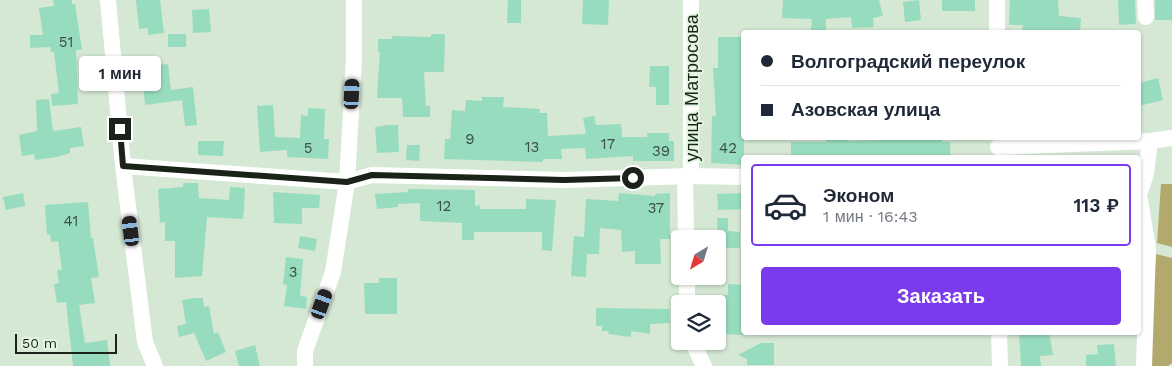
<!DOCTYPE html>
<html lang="ru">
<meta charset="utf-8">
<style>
body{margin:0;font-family:"Work Sans",sans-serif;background:#f2f2f3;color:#1f2937;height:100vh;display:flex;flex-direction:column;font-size:19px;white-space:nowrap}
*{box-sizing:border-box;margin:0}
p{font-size:16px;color:#747a83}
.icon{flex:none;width:28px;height:28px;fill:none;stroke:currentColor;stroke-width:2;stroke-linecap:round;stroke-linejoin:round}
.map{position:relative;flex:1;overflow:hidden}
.sheet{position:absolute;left:741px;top:155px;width:400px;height:180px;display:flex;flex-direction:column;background:#fff;border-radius:5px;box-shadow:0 1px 4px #0004}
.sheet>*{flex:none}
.guide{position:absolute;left:741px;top:30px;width:400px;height:110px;border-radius:5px;box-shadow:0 1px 4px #0004;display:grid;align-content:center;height:110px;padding:0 20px;background:#fff}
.needle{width:32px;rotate:218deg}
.tools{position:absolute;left:671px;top:230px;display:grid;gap:10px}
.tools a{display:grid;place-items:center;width:55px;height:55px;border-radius:5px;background:#fff;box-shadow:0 1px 4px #0004;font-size:25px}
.scale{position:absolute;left:15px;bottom:12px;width:102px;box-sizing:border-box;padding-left:5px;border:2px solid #1b221a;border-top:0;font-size:14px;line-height:18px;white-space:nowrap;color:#1b221a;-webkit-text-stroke:4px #e1f6e0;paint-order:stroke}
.end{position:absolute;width:22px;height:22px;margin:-11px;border:6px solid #1b221a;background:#fff;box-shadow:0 0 0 2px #fff}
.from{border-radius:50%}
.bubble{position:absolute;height:35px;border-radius:5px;background:#fff;box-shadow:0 1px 4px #0004;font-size:16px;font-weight:600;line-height:35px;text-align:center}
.car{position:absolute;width:15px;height:30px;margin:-15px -8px;border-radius:6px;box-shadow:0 0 4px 1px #0007;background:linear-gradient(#222 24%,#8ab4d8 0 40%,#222 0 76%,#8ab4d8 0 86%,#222 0)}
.guide b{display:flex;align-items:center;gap:18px;height:48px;font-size:19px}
.guide b+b{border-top:1px solid #e0e1e3}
.guide i{width:12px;height:12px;background:#1f2937}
ul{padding:9px 0 0;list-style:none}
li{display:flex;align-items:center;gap:15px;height:82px;margin:0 10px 8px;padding:0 10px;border:2px solid #e0e1e3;border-radius:5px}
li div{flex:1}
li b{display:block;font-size:19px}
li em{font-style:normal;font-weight:600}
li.selected{border-color:#7c3aed}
li>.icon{width:45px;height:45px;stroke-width:1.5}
.button{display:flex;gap:10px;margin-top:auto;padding:10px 20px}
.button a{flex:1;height:58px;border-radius:5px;background:#7c3aed;color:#fff;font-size:20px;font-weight:600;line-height:58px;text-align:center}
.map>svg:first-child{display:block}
.forest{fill:#b3a96d}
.building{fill:#98dcbf}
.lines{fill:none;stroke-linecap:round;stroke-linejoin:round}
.minor{stroke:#fff;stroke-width:16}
.route{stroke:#1b221a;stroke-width:6}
.labels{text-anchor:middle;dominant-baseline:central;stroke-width:4;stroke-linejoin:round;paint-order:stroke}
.number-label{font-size:15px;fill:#3a5043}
.street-label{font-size:18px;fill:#1b221a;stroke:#e1f6e0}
</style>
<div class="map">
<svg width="1172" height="366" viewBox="0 0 1172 366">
<rect width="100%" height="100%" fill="#d4e8d3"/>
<path class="forest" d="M1161,184H1172V247L1157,243Z
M1156,254L1172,258V363L1168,366H1148Z"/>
<path class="building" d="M53,0H72V4H75L82,50H76L78,104L52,106L51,94L59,93L54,52H51L50,47L30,48V35H43L39,8L54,6Z
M136,0H160L164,33L148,35V28L139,29Z
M508,0H521V23H507Z
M583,0H609L608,25L582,24Z
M783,0H879L883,16L873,18L874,27L852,28L851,17L826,19V30H811L812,19L782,18Z
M919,0L921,20L905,22L903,2Z
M942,0H975V11H942Z
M1010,0H1058L1059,16L1081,18L1080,32H1022L1023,25H1009Z
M1118,0H1135L1136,24L1119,25Z
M1155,0H1172V20H1155Z
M209,9L211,32L193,33L192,10Z
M168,34H186V47H168Z
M431,34H445L444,72H424L426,106H430V117H403L402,98H377L380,52H378V39H392V36L431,37Z
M718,37H743L744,165L711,163L712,116H716L713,68H718Z
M168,64L171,90L193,87L197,125L185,126L182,100L145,105L141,67Z
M650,66H669V105H656V87H649Z
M1158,78L1163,100L1139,106V83Z
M482,97H504L503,107L540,109L539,113H547L548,136L586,134L583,118L594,116L596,125L621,124L622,137H647V133H669V141H674V161H633V156L586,159L585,148L561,149L562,159H543V162L444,159L445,139H450L452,110L465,111L466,100L482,101Z
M49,99L53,131L81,127L84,146L70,148V153L57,157L35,160L34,154L22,156L19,135L37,131L36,100Z
M273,105L275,137L300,138L301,115L308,116V108L325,109L324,139H329L328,159L287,157V150L260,152L257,106Z
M388,125H398L399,152L377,153L375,127Z
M826,138H848V141L885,140V138H942V142H950V158H791V142H826Z
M198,141H224L223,156L198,155Z
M407,145H420L419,161L406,160Z
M183,183H198L199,198L229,200L230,187L245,188L244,209L243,219L207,217L202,276L175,278V241H165V222L160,223L158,189L183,187Z
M408,189L475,190V206L480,205V209H526V199L556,200L552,251L542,250V232H474V240H462V223L420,221V203L398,204V207L377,209L375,194L408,192Z
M273,192L320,195L319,208H302V224L274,223Z
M23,193L25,206L6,210L3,197Z
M619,193L655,196V194L670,193V239H660L661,264H635V251L622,252L621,230L600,228L599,254H587L586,277L571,276L574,236L584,237L586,199L618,201Z
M744,193V209L718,210L717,194Z
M88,202L91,238H93L99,277L91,278L95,303L79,305L85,343L107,340L110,366H73L66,302L57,303L54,284L59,283L57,270H62L58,241L51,242L50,234L47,235L45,205Z
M717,218H728V231L740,232V248H718Z
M300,236L317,239L315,251L298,248Z
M286,257L303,259L300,296L307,297L306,309L284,306L287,285L283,284Z
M379,278H397V314H365L364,283H379Z
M728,284L744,285V335L722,334L723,306H718V295H728Z
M194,298H203L204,307L209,306L214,334L218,332L226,352L206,361L194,333L179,337L177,326L186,324L182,300Z
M596,308L669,309L670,323L650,324V334L631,331V337L608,334L609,331H602V326H596Z
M1019,332H1049L1053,355L1040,356L1041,366H1021Z
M761,343H774V365H747V359L738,355Z
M1114,344L1116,366H1086V355L1098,354L1097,345Z
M255,345L260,366H239L235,351Z"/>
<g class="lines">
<path class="minor" d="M108,0L123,166L145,342L155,366
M997,0V32
M1145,0L1146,17
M998,147L1150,141L1172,138
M123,166L347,182L372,175L564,180L691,176L744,177
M685,176L686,239
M691,176V0
M687,276V304
M999,332L1000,366
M692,341L704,366
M305,366V351L333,272L347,182L354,59V0
M1144,366L1148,248L1139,194L1146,174L1150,141"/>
</g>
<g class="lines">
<path class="route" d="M120,129L123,166L347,182L372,175L564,180L633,178"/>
</g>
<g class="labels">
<g class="number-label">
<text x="66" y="42">51</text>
<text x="470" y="139">9</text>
<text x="608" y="144">17</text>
<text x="532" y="147">13</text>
<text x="308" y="148">5</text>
<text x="728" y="148">42</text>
<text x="661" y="151">39</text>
<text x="444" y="206">12</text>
<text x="656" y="208">37</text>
<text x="71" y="221">41</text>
<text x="293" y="272">3</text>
</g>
<g class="street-label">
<text transform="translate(691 88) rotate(-90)">улица Матросова</text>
</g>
</g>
</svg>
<div class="tools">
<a><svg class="needle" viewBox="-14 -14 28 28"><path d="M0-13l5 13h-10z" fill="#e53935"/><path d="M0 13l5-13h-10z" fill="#747a83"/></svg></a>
<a><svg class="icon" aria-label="layers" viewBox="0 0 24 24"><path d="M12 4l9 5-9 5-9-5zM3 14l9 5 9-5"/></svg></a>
</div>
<div class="scale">50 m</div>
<i class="end from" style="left:633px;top:178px"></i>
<i class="end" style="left:120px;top:129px"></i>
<div class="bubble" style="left:79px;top:56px;width:82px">1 мин</div>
<i class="car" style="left:352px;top:94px;rotate:3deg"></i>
<i class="car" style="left:131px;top:231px;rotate:353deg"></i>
<i class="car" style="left:322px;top:304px;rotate:20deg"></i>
<div class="guide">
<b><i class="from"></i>Волгоградский переулок</b>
<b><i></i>Азовская улица</b>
</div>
<section class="sheet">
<ul>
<li class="selected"><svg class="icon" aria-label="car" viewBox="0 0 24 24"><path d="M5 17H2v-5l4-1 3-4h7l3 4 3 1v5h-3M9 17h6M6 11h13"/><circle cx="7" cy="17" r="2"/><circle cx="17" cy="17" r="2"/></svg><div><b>Эконом</b><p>1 мин · 16:43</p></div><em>113 ₽</em></li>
</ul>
<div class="button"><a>Заказать</a></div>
</section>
</div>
